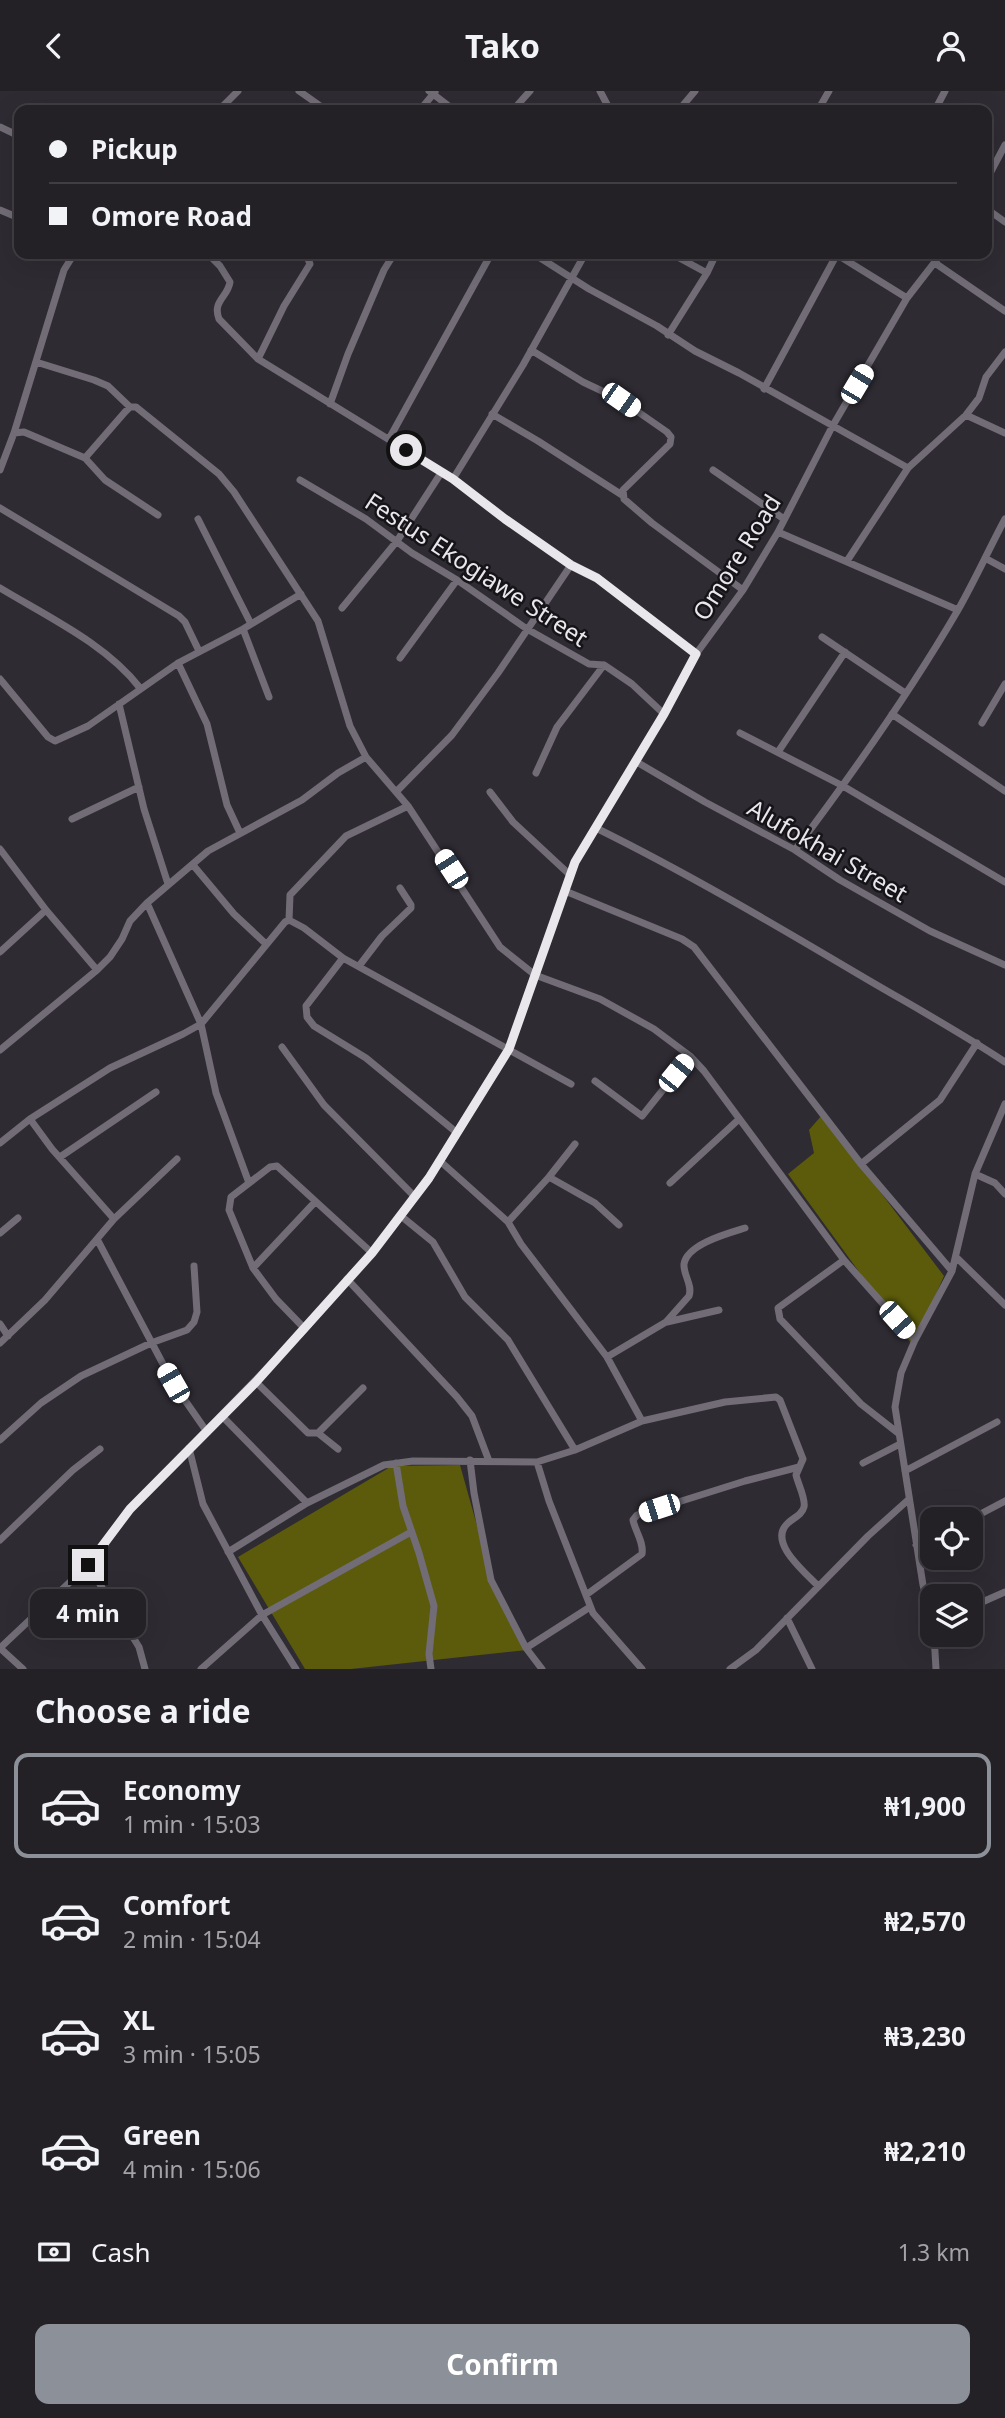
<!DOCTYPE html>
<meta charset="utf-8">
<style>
body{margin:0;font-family:"Noto Sans",sans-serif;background:#2f2d32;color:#f1f3f6;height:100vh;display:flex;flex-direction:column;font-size:26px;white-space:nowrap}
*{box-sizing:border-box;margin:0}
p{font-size:23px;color:#a3a3a7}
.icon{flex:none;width:38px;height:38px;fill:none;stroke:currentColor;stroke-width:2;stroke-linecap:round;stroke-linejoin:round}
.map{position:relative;height:1578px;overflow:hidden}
.side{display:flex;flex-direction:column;background:#232026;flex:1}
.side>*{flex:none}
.hud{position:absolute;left:14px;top:14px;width:978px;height:154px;border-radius:14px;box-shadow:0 7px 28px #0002,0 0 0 2px #403e43;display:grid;align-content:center;height:154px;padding:0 35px;background:#232026}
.tools{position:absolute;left:920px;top:1416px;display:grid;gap:14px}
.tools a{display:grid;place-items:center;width:63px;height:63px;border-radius:14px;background:#232026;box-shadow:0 7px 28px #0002,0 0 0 2px #403e43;font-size:35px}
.end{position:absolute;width:32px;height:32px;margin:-16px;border:9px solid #eae7ec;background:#111;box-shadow:0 0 0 4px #111}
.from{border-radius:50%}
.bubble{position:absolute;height:49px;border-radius:14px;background:#232026;box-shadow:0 7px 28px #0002,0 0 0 2px #403e43;font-size:23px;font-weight:700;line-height:49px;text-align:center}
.car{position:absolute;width:21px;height:42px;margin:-21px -10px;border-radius:9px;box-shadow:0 0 5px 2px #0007;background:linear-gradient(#fff 24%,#345 0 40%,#fff 0 76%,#345 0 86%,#fff 0)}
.hud b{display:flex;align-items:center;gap:24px;height:66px;font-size:26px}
.hud b+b{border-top:2px solid #403e43}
.hud i{width:18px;height:18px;background:#f1f3f6}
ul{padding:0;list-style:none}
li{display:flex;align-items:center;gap:21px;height:105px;margin:0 14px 10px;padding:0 21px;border:4px solid transparent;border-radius:14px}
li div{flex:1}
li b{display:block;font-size:26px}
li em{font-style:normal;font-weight:700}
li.current{border-color:#8c9099}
li>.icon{width:63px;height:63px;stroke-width:1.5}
h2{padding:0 35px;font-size:32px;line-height:84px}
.pay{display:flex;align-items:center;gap:18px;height:77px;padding:0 35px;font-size:26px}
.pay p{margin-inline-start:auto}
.primary-button{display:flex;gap:14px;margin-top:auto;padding:14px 35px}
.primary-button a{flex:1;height:80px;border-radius:14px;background:#8c9099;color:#fff;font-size:28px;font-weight:700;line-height:80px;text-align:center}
header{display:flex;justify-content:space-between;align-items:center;height:91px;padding:0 35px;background:#232026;font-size:32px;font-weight:700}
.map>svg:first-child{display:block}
.forest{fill:#5b5b0b}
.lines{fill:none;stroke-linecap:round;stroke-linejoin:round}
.minor{stroke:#716c76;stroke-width:7}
.route{stroke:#eae7ec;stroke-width:9}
.labels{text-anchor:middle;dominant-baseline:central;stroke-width:5;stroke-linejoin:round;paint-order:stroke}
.street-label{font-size:24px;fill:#eae7ec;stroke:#161418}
</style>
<header><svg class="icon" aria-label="back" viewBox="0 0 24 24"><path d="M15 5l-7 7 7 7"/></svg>Tako<svg class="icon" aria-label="person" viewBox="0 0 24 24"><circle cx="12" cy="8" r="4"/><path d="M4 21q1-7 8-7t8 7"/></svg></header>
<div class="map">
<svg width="1005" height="1578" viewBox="0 0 1005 1578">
<rect width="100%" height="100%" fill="#2f2b33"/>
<path class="forest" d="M822,1024L944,1185L913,1255L788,1083L814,1062L809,1039Z
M460,1374L492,1488L527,1559L351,1578H305L238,1466L392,1375Z"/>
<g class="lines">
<path class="minor" d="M299,0L326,19
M429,0L454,19
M600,0L610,19
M219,19L238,0
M420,19L435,1
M513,19L530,0
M679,19L695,0
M818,19L829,0
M935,19L945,0
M0,36L19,45
M987,88L1005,54
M987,118L1005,131
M0,119L19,127
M208,163L220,175L230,191C228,206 212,210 219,228L258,268L453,388L505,428L571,474L597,487L696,563
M534,163L589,198L657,235L695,260L739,282L908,377
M672,163L707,182
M836,163L907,207
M935,172L1005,220
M668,244L707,182L716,163
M531,259L583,291L621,309L667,341L671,346L670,353L623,399L624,408L652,432L743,499
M1005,261L986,286L979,307L966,324L1005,342
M258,268L284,215L310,173L306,163
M36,271L94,289L108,295L130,316
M764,298L837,163
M330,313L348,263L384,179L394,163
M492,323L538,350L622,404
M14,342L24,341L85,367L105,389L158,424
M389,348L491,163
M85,367L125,321L130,316H136L219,383L234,401L318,530L350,635L366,666L408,715L500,856L535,884L600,908L654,938L690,965L704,980L844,1169L915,1249
M0,379L14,342L64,179L74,163
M713,379L784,428
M453,388L523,274L585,163
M300,389L366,428L412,462L457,489L527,538L589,573L604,574L610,578L632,593L664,623
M0,417L179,525L185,531L199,560
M198,428L251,533
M778,441L958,519
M985,467L1005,478
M847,470L908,377L966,324
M0,497C48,526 106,553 140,597
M342,517L397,450L441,382
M243,538L269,606
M822,546L905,602
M400,567L457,489
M178,572L207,633L227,714L240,742
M0,588L48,646L55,650L88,635L178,572L243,538L301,503
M119,613L144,718L168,793
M892,623L1005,700
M982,632L1005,593
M740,642L843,695L1005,791
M778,661L845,561
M635,670L705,711L795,759L840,789L930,840L1005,874
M536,682L557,636L604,574
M397,700L452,644L498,582L571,474
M490,701L513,731L570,784
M72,728L139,696
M596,737C685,781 772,832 858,883C907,912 957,939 1005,971
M0,758L46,819L97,879
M795,759C853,682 909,603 958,519C975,489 989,458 1005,428
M193,774L234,823L266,853
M565,800L682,848L694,856L861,1073L952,1180
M147,812L201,933L216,1002L249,1092
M289,829L290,804L346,745L408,715
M0,861L46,819
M343,867L306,915L307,926L314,935L366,967L456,1041
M359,875L382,845L411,817V814L400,797
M282,956L324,1014L415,1106
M0,959L97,879L110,866L122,848L130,830L147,812L208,760L302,709L338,682L366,666
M595,990L642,1025L690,965
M30,1028L52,1058L114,1128
M0,1052L30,1028L110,977L183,943L201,933L285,831L289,829L304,837L343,867L571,993
M60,1066L156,1001
M440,1070L508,1131L521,1153L607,1266L642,1330
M861,1073L940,1009L977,952
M975,1083L995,1092L1005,1103
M549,1086L595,1112L619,1134
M670,1092L738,1029
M401,1125L433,1151L465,1206L508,1249L575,1359
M508,1131L549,1086L575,1053
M0,1142L18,1127
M97,1148L173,1292L207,1341
M956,1166L1005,1214
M844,1169L778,1217L780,1228L861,1313L898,1342
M253,1177L315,1111
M347,1188L457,1306L472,1325L489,1370
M667,1231L719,1219
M0,1233L8,1245
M305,1238L276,1208L253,1177L229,1119L231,1106L270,1076L277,1075L372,1162
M0,1252L45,1209L114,1128L177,1068
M607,1266L666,1231L689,1205C693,1194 683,1184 684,1173C687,1153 729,1142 745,1137
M256,1291L308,1342H318L338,1358
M222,1325L307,1412
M318,1342L363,1297
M0,1349L41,1312L81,1285L151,1252L187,1239L194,1231L197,1221L194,1175
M189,1357L203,1413L262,1524L296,1578
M470,1369L474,1402L491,1489L526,1557
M537,1371L549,1410L593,1522L642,1578
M396,1372L403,1415L419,1462L434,1515L429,1563L431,1578
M863,1372L900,1353
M905,1380L997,1331
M971,1428L1005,1410
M0,1449L73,1379L100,1358
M916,1454L933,1446
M228,1461L307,1412L384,1374L413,1370L537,1371L575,1359L642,1330L725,1311L776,1306L780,1309L803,1368L796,1384C798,1393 806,1408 804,1416C802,1424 793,1427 788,1432C767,1451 805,1481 818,1495
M88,1474L139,1556L145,1578
M586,1504L642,1463C644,1451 635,1440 633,1429L637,1424L745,1390L799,1376
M971,1516L1005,1501
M787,1527L812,1578
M933,1533L923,1494L895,1316L901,1282L915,1249L952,1180L975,1083L1005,1013
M934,1544L936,1578
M0,1557L88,1474L130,1418L305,1238L372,1162L429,1088L509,958L575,771L664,623L696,563L743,499L778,441L832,336L907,207L941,163
M0,1557L23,1578
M201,1578L262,1524L411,1441
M542,1578L526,1557L590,1516
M730,1578L756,1559L868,1445L908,1409"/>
</g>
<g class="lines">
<path class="route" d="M88,1474L130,1418L256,1291L372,1162L429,1087L509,958L575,771L664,623L696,563L597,487L571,474L505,428L453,388L406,359"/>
</g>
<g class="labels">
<g class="street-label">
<text transform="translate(736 466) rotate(-58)">Omore Road</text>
<text transform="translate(477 478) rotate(33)">Festus Ekogiawe Street</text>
<text transform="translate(828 759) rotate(30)">Alufokhai Street</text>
</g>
</g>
</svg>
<div class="tools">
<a><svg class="icon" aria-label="locate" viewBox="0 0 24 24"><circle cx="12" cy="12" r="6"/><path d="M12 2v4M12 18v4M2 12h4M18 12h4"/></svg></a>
<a><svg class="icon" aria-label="layers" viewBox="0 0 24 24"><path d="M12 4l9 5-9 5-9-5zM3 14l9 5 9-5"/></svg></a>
</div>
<i class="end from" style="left:406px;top:359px"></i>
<i class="end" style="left:88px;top:1474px"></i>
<div class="bubble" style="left:30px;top:1498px;width:116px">4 min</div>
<i class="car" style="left:857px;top:293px;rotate:31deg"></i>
<i class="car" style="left:621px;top:309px;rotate:125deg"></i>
<i class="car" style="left:451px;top:778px;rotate:327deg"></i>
<i class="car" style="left:676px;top:982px;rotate:39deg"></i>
<i class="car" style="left:897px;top:1229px;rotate:138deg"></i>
<i class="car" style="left:173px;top:1292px;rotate:330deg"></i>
<i class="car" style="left:659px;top:1417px;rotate:252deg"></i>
<div class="hud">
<b><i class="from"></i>Pickup</b>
<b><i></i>Omore Road</b>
</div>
</div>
<section class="side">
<h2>Choose a ride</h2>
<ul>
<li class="current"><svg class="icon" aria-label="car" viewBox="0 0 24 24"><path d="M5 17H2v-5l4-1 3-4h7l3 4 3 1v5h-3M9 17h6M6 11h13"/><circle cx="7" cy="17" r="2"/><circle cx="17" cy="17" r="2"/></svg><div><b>Economy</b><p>1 min · 15:03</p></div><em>₦1,900</em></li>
<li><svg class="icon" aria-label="car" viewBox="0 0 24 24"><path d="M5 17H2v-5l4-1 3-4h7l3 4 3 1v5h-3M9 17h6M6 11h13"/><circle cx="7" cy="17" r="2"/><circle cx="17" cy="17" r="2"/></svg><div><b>Comfort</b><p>2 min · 15:04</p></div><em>₦2,570</em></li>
<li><svg class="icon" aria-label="car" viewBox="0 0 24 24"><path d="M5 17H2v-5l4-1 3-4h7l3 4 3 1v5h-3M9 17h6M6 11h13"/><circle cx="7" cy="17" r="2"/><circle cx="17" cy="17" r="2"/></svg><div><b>XL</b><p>3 min · 15:05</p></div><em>₦3,230</em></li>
<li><svg class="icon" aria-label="car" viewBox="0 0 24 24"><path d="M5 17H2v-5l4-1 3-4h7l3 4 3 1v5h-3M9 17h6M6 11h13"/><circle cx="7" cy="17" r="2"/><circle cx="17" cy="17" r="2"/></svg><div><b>Green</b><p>4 min · 15:06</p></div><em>₦2,210</em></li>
</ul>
<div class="pay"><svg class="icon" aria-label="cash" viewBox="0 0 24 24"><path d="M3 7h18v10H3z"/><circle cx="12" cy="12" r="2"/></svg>Cash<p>1.3 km</p></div>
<div class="primary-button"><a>Confirm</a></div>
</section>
